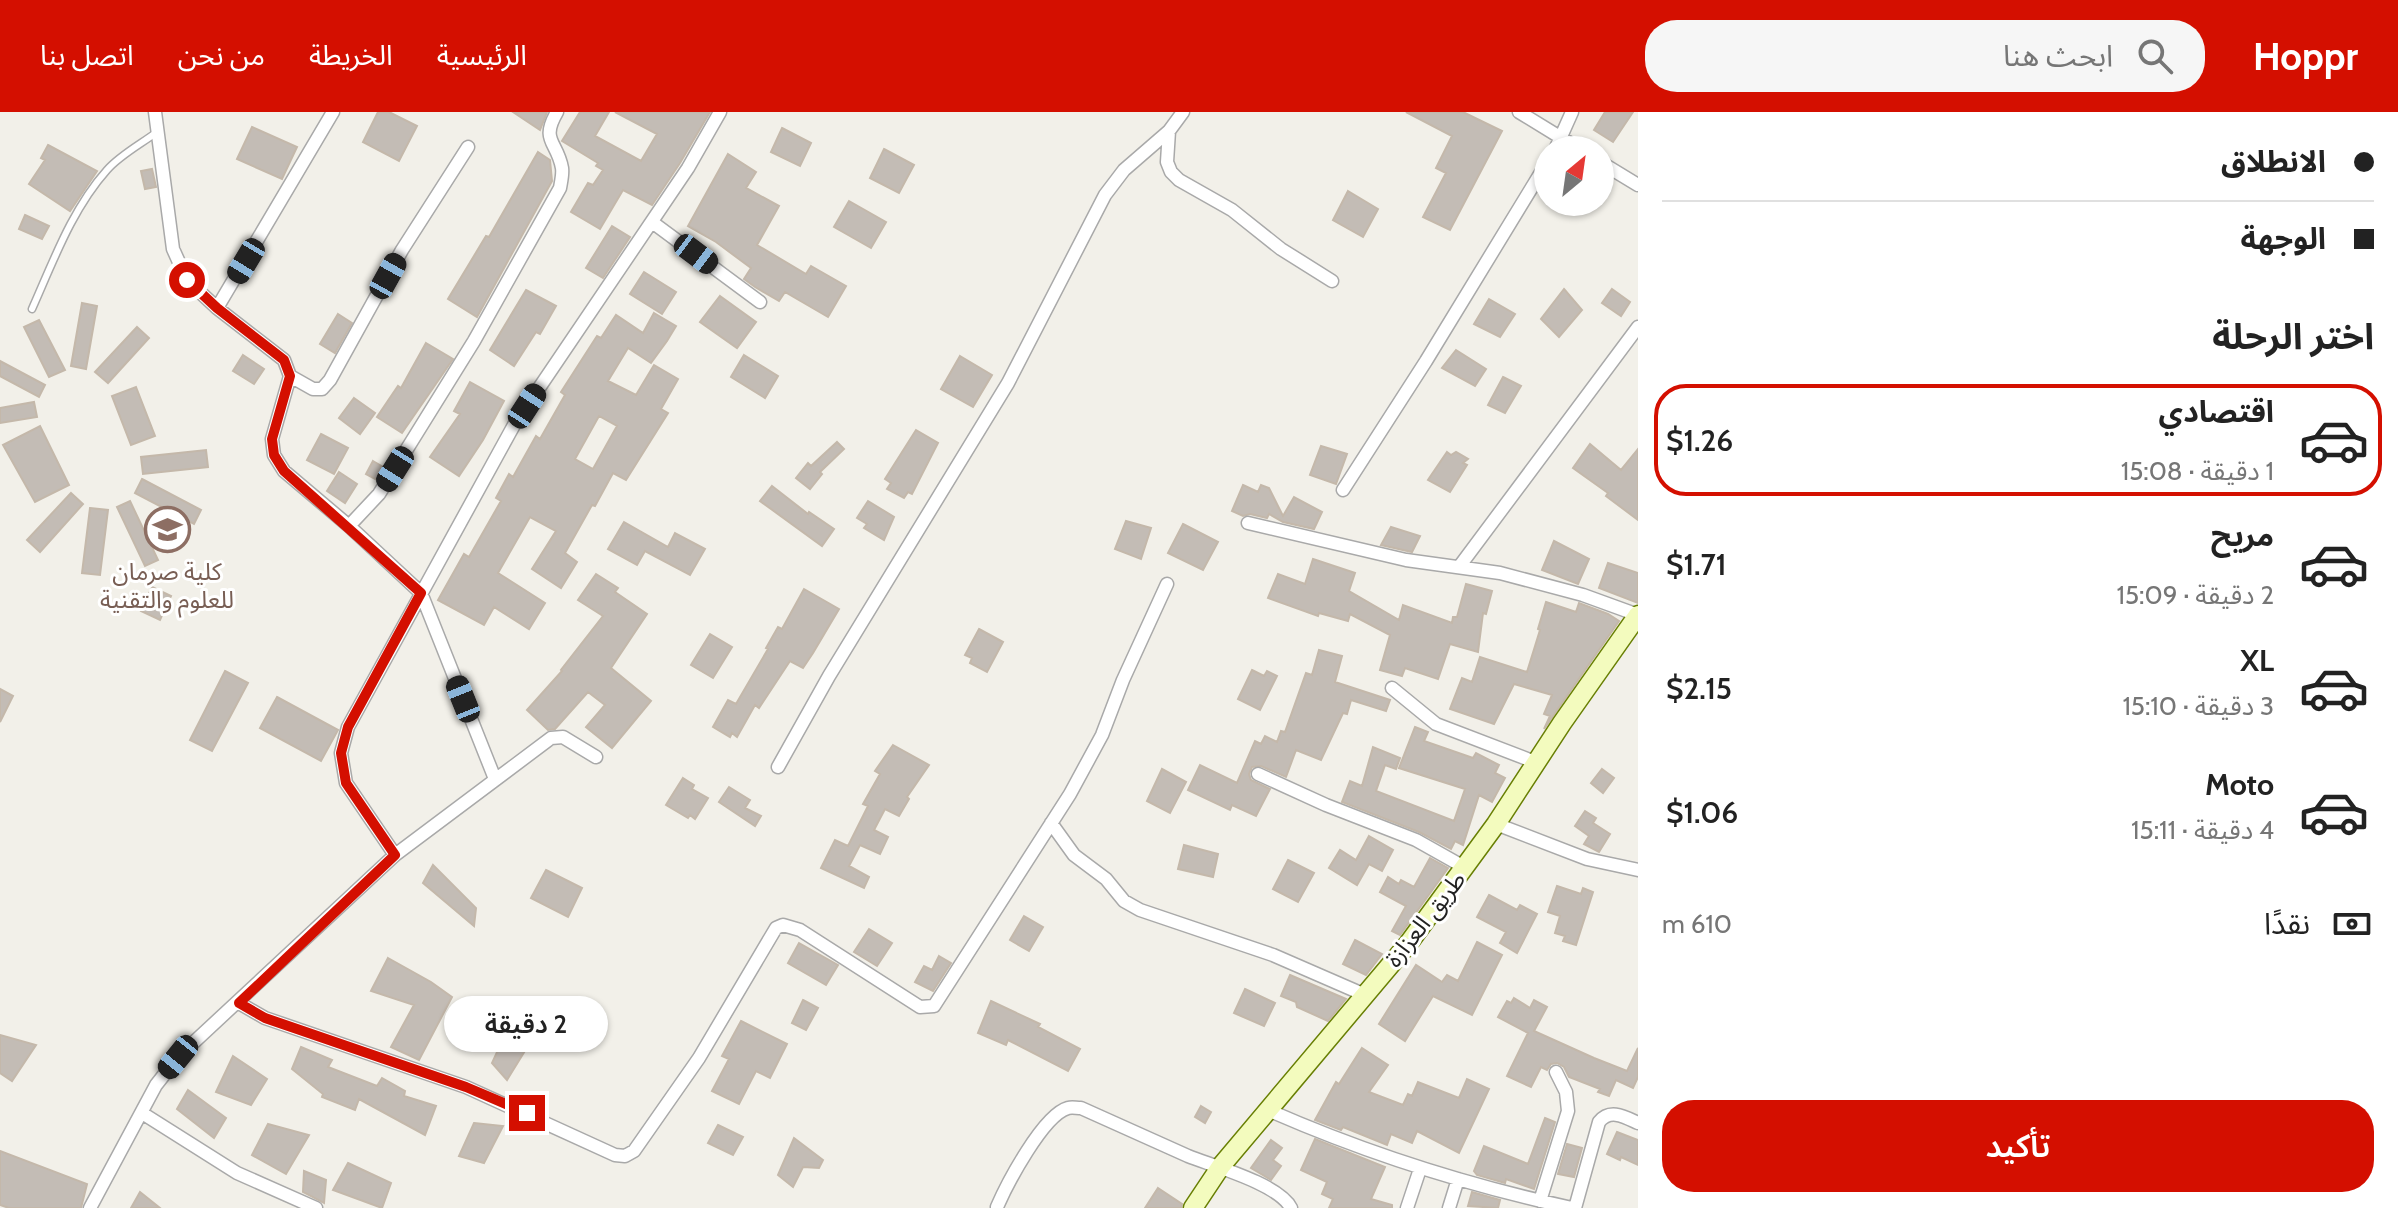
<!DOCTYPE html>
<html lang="ar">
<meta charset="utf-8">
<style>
body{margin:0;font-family:Cabin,"Noto Sans Arabic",sans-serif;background:#f6f6f6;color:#222;direction:rtl;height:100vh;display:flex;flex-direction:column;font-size:30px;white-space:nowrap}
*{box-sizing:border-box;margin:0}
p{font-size:26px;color:#767676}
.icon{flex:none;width:44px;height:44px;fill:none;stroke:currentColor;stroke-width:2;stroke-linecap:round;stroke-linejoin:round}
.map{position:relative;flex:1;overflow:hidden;direction:ltr}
.sheet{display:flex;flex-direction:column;background:#fff;width:760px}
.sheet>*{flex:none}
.hud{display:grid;align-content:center;height:176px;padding:0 24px;background:#fff}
.needle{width:52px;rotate:29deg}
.controls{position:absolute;left:1534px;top:24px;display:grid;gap:16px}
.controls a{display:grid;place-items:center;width:80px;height:80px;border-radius:50%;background:#fff;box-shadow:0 2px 6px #0004;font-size:40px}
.end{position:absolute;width:36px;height:36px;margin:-18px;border:10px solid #d40f00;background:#fff;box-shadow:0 0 0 4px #fff}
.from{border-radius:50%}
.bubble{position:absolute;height:56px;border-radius:28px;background:#fff;box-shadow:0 2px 6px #0004;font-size:26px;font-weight:600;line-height:56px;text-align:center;direction:rtl}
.car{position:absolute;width:24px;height:48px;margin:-24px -12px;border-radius:10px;box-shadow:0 0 6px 2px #0007;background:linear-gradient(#222 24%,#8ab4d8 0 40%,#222 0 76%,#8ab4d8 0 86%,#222 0)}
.hud b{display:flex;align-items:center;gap:28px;height:76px;font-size:30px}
.hud b+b{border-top:2px solid #e0e0e0}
.hud i{width:20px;height:20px;background:#222}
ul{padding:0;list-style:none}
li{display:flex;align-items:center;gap:24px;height:112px;margin:0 16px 12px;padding:0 8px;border:4px solid transparent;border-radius:32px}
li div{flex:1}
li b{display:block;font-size:30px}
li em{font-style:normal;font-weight:600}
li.current{border-color:#d40f00}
li>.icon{width:72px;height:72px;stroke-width:1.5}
h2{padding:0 24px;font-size:36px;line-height:96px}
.pay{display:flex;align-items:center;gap:20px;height:88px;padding:0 24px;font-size:30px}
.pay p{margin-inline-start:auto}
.button{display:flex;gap:16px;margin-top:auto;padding:16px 24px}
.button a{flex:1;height:92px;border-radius:32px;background:#d40f00;color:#fff;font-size:32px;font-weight:600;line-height:92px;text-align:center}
header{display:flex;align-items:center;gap:48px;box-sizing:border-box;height:112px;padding:0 40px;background:#d40f00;color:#fff}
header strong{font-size:38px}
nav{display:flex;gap:44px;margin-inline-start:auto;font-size:28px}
.search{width:560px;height:72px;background:#f6f6f6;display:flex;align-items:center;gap:20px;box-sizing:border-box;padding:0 28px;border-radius:32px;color:#767676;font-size:30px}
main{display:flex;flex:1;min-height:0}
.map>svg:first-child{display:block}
.building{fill:#c3bcb5;stroke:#c4b8aa;stroke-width:2;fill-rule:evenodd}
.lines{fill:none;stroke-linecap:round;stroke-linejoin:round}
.lane-casing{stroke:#a9a9a9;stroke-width:9}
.street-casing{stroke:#a9a9a9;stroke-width:15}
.secondary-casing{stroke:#687f03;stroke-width:21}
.lane{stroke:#fff;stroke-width:6}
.street{stroke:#fff;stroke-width:12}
.secondary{stroke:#f3fbbe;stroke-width:18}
.route{stroke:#d40f00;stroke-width:10}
.labels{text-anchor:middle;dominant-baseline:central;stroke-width:6;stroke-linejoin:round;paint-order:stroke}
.education-label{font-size:24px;fill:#785e54;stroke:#fff}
.street-label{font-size:24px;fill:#222;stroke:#fff}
</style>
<header>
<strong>Hoppr</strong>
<div class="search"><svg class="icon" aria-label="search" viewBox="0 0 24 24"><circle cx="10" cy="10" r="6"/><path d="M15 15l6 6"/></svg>ابحث هنا</div>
<nav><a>الرئيسية</a><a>الخريطة</a><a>من نحن</a><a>اتصل بنا</a></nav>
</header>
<main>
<section class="sheet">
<div class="hud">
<b><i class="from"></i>الانطلاق</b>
<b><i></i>الوجهة</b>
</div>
<h2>اختر الرحلة</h2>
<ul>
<li class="current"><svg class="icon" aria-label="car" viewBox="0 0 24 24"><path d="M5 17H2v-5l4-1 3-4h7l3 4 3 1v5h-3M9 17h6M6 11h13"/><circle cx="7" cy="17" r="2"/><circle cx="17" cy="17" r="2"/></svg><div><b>اقتصادي</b><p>1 دقيقة · 15:08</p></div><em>$1.26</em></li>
<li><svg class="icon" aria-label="car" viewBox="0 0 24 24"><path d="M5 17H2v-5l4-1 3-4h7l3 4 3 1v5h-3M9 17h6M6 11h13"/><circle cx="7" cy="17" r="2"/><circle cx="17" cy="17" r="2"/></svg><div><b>مريح</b><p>2 دقيقة · 15:09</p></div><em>$1.71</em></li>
<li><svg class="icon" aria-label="car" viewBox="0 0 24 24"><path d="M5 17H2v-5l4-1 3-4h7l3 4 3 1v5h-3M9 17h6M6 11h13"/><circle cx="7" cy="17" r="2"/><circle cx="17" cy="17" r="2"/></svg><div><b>XL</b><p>3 دقيقة · 15:10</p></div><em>$2.15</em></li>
<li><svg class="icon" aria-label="car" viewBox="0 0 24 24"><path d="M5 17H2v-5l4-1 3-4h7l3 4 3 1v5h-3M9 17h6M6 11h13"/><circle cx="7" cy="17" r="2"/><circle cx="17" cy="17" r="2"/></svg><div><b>Moto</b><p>4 دقيقة · 15:11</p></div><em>$1.06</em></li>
</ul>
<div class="pay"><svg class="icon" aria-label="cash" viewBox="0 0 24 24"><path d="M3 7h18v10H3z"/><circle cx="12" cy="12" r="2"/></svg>نقدًا<p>610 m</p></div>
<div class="button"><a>تأكيد</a></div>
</section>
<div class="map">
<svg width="1638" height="1096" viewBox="0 0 1638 1096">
<rect width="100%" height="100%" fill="#f2f0e9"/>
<path class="building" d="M378,0H389L417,14L399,49L363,30Z
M513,0H547L540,18Z
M580,0H609L595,24L641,49L657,22L615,0H710L680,51L652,93L623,78L600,117L571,100L588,71L593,73L603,58L596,54L598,51L562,29Z
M1406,0H1463L1502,19L1450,118L1423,105L1446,61L1436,56L1452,24Z
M1605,0H1633L1613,30L1594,18Z
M252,15L297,35L282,67L237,47Z
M782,16L811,31L800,54L771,40Z
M48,33L97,59L70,99L29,72L45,48L41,46Z
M884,37L914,53L899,81L870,66Z
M538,40L550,48L552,69L477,205L448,187L486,124L489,125Z
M728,42L756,60L746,76L779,94L757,133L806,162L811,154L846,174L828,205L785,180L779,189L755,175L744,167L751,156L716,130L688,114Z
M152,57L156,75L145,77L141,59Z
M1348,79L1378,97L1363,125L1333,108Z
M849,89L886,110L871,136L834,115Z
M25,103L49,114L42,127L19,117Z
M612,114L630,125L603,166L586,156Z
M644,160L676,180L662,202L630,182Z
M1564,177L1582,198L1559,225L1541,207Z
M1612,177L1630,190L1621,204L1602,191Z
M526,178L556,194L540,222L536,220L514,254L490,238Z
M720,184L756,210L737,236L700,210Z
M1489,187L1515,202L1500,225L1474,212Z
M82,191L97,194L86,257L71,254Z
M654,201L676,214L667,229L651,251L628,236L608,269L636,283L654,253L678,267L661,297L668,301L626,368L613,361L595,394L592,393L565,441L577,450L561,476L532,457L556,419L530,405L498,461L545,491L529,517L494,495L484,513L438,488L464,442L469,445L501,389L496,386L509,362L513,365L536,324L540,327L565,283L561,280L597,224L601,226L616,203L643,221ZM599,304L617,314L593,357L575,347Z
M338,202L352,211L335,241L320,232Z
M39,208L65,258L49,265L24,215Z
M137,215L149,226L108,271L95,260Z
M426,231L453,247L402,321L377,305L398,274L401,276Z
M1456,238L1486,257L1475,274L1442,256Z
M243,243L264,257L254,272L233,259Z
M744,243L778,264L765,286L731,265Z
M960,244L992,263L973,295L941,277Z
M0,249L45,273L39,285L0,264Z
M1503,265L1521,274L1505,301L1488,293Z
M470,270L504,289L483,328L459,364L430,345L460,302L454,299Z
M136,275L155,324L131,333L112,284Z
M354,286L375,301L360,322L339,306Z
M34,290L37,305L0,311V296Z
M40,314L69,373L35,390L3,333Z
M916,318L938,331L912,382L908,380L904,386L887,377L891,371L885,367Z
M321,322L348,336L334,362L307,348Z
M837,330L844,337L820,360L822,362L810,377L796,366L808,351L811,354Z
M1590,332L1621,358L1638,337V408L1606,384L1608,381L1573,356Z
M1321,334L1347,342L1336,372L1310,363Z
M206,338L208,355L143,362L141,345Z
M1447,340L1451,343L1456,340L1468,347L1463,351L1467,353L1450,380L1428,368Z
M373,349L385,356L377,368L366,362Z
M339,360L357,372L345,391L327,379Z
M142,367L201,398L194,412L135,381Z
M1243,373L1258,380L1261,373L1269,376L1283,404L1294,385L1322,400L1314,417L1283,410L1269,402L1267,406L1250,402L1243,404L1232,399Z
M772,374L808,402L809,400L834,417L822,434L760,389Z
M71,381L83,392L40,440L27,428Z
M130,389L158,448L145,454L117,395Z
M868,389L894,405L884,428L864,416L867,412L857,406Z
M90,396L108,398L100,463L82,461Z
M1126,409L1151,416L1141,447L1115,437Z
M624,410L668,435L675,421L705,437L690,463L645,439L637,453L608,437Z
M1183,412L1218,430L1203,458L1168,441Z
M1391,415L1420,424L1412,440L1381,433Z
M1554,429L1589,447L1578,472L1542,458Z
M1313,447L1355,461L1349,479L1399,508L1403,493L1452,511L1453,505H1457L1466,472L1492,479L1486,502L1483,501L1478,540L1450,532L1438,567L1405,556L1402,564L1380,558L1390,523L1350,502L1348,509L1319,501L1318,504L1268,486L1278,462L1305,472Z
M1608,451L1638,461V491L1599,476Z
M596,462L618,476L615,480L647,502L611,556L651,589L612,636L586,615L605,593L588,580L555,617L548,618L527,598L562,559L561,558L603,504L578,488Z
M152,475L171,484L160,508L141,499Z
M804,477L839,497L813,541L803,556L790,549L759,596L755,593L737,625L732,621L730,625L713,615L728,588L736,592L768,537L766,536L778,515L782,517Z
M1546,490L1576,500L1579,491L1608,502L1619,509L1544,617L1550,604L1544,602L1552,583L1514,572L1494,612L1450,597L1462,566L1472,570L1480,545L1527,560L1540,518L1538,517Z
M979,517L1003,530L987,560L970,551L972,546L965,543Z
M710,522L732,535L713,566L691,553Z
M1319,538L1342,544L1335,570L1390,588L1386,599L1351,588L1347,602L1343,601L1321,648L1296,638L1286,665L1261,654L1252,655L1249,662L1251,668L1270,677L1256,704L1232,693L1230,698L1188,678L1200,653L1237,671L1255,629L1261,632L1265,624L1277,630L1281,619L1285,620L1306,561L1312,563Z
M1252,558L1264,564L1267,559L1277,564L1260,598L1238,587Z
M225,559L248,571L212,639L190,628Z
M0,577L13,584L0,610Z
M277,585L338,618L321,649L260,616Z
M1415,615L1428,620L1424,629L1473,646L1476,641L1499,653L1495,661L1505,666L1492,690L1479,683L1463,733L1455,729L1451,737L1419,720L1342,690L1350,669L1362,674L1373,635L1400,646L1396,657L1385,653L1376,679L1454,709L1465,677L1399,656Z
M893,633L929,653L907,685L909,687L899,704L885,697L874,718L888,725L880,742L860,733L849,754L869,765L864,776L821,756L835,728L848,734L868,694L863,692L880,662L875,659Z
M1162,657L1186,670L1170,701L1147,689Z
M1602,657L1614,666L1603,681L1591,671Z
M683,666L694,673L692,677L708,686L695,707L690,703L688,706L666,693Z
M729,675L750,688L745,696L761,704L755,714L719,690Z
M1585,699L1596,706L1593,711L1610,722L1599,740L1584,732L1589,724L1575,714Z
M1369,724L1393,738L1382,759L1369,752L1357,773L1329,756L1340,738L1356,748Z
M1184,733L1218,742L1213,765L1178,757Z
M1430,746L1448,756L1400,823L1392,819L1406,794L1380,780L1388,765L1399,772L1401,768L1414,775Z
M1288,748L1314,761L1298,790L1273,777Z
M433,753L476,796L474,814L423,771Z
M546,758L582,776L568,805L531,786Z
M1557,774L1581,782L1583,776L1593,780L1576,833L1563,829L1565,824L1555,821L1560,804L1548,800Z
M1489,783L1517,798L1520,793L1537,802L1517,841L1500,831L1506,820L1477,805Z
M1024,804L1043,815L1029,839L1010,828Z
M869,817L892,831L877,854L854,840Z
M1355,828L1382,842L1366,863L1343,852Z
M1477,830L1502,843L1472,903L1433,884L1405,929L1379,912L1416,853L1442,870L1447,863L1458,869Z
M799,831L838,853L826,873L788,851Z
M939,844L951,851L933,879L915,870L924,854L932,858Z
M388,846L431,870L452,885L419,948L391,935L414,893L371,879Z
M1290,863L1346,887L1328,909L1297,895L1296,890L1281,884Z
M1245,877L1275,891L1264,914L1234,901Z
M1514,886L1530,896L1534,888L1547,895L1534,919L1594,946L1627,959L1638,936V965L1633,976L1616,968L1609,984L1598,980L1600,977L1569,965L1564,955L1557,951L1551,952L1547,958L1541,955L1531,975L1507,964L1528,921L1498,905L1507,889L1511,891Z
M803,888L818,896L806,918L792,911Z
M991,889L1040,912L1038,915L1080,937L1068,959L1008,928L1006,933L978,921Z
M741,909L787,932L770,966L756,959L739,992L712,979L729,947L722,944Z
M0,923L36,933L12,969L0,961Z
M504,925L526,937L507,968L492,951Z
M301,935L332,948L328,955L377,974L382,966L405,979L404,984L436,994L425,1023L359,987L355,998L322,985L323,982L292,957Z
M1362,936L1388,953L1369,980L1403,993L1408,982L1412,984L1418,970L1459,986L1467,967L1489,977L1459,1041L1417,1019L1412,1031L1391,1022L1387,1033L1343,1015L1341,1018L1315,1008L1336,970L1339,972Z
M233,944L267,967L251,993L216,980Z
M188,978L226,1006L214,1026L177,997Z
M1201,994L1211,1000L1205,1011L1195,1005Z
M1545,1006L1555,1010L1534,1077L1506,1067L1505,1071L1477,1063L1474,1059L1484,1034L1528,1052Z
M474,1011L503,1014L484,1051L459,1044Z
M268,1012L309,1023L286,1062L252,1043Z
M718,1013L743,1025L733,1043L708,1031Z
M1617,1020L1638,1028V1053L1621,1045L1620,1048L1607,1042Z
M794,1026L823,1048L819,1056L803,1055L793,1075L778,1063Z
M1315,1027L1385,1055L1371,1087L1392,1093V1096H1329L1333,1087L1322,1082L1327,1070L1301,1058Z
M1271,1028L1282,1036L1273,1048L1281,1054L1271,1068L1251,1056Z
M1567,1032L1582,1036L1574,1065L1558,1062Z
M0,1039L87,1072L81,1096H9L0,1093Z
M348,1051L391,1071L382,1096L333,1078Z
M304,1059L326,1068L324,1091L303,1080Z
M1158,1076L1182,1092L1181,1096H1145Z
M140,1080L160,1096H131Z
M1472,1080L1500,1088L1498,1096L1468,1094Z"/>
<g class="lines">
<defs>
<path id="lane" d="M32,197C53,150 72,97 107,58C120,43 141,32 157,20"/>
<path id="street" d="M155,0L173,137L187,168L217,196L284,248L290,264L272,327L274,343L284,359L349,414L421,481L495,667
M1519,0L1581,38
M1169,19L1167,50L1171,60L1179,68L1232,98L1281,137L1332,169
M1555,38L1572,0
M1600,50L1638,73
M652,110L760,190
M217,196L333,0
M290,264L313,277H322L330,268L402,138L468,35
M1343,378L1426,249L1548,49
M1248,411L1406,448L1500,461L1583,483L1638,503
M349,414L379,382L474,229L560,76C561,70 563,62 562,56C557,29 540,29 557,0
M1459,455L1638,215
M1392,576L1436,612L1535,650
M778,655L829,564L1008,271L1105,83L1124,58L1169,19L1183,0
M1258,662L1326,693L1416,728L1464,755
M1051,711L1074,743L1106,767L1124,789L1140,798L1273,843L1365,883
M1496,712L1587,747L1638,758
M395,743L346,671L341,641L348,615L514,313L688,56L720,0
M239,891L265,906L466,975L615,1043L625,1044L634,1039L699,946L776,816L783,813L800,818L920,895L934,894L1070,682L1102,623L1123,568L1167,472
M1268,998C1366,1041 1466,1073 1572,1096
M142,1001L237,1061L316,1096
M1540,1089L1568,999L1566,980L1556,960
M997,1095C1007,1072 1043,1003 1068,996C1072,995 1076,996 1081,996C1117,1012 1152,1028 1188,1044C1213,1054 1279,1072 1291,1096
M90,1096L156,973L178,945L395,743L551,626L563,625L596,645
M1407,1096L1420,1057
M1449,1096L1458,1067
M1575,1096L1599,1010C1610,996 1625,1005 1638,1011"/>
<path id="secondary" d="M1193,1096L1221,1054L1408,832L1496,712L1562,611L1638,503"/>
</defs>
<use href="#lane" class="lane-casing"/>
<use href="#street" class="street-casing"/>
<use href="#secondary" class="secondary-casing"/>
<use href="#lane" class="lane"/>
<use href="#street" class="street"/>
<use href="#secondary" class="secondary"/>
</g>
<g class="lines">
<path class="route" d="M187,168L217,196L284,248L290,264L272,327L274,343L284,359L421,481L348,615L341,641L346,671L395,743L239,891L265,906L466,975L527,1001"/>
</g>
<defs>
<symbol id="university-ring" viewBox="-11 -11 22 22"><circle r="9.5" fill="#fff" stroke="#8d6e63" stroke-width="1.5"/><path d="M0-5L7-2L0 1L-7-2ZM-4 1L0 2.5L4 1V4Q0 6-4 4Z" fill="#8d6e63"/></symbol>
</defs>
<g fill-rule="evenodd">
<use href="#university-ring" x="142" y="392" width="51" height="51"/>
</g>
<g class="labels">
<g class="education-label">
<text x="167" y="459">كلية صرمان<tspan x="167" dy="28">للعلوم والتقنية</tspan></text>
</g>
<g class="street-label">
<text transform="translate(1425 807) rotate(-52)">طريق العزازة</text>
</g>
</g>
</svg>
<div class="controls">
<a><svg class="needle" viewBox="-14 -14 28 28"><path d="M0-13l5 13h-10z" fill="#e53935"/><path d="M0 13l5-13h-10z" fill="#767676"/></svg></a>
</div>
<i class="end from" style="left:187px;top:168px"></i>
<i class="end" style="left:527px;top:1001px"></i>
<div class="bubble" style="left:444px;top:884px;width:164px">2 دقيقة</div>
<i class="car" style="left:696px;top:142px;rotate:127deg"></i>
<i class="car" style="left:246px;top:149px;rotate:211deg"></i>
<i class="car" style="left:388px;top:164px;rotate:29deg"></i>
<i class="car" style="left:527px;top:294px;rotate:33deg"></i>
<i class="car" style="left:395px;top:357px;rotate:212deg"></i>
<i class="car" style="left:463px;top:587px;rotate:338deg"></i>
<i class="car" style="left:178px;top:945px;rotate:219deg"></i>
</div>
</main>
